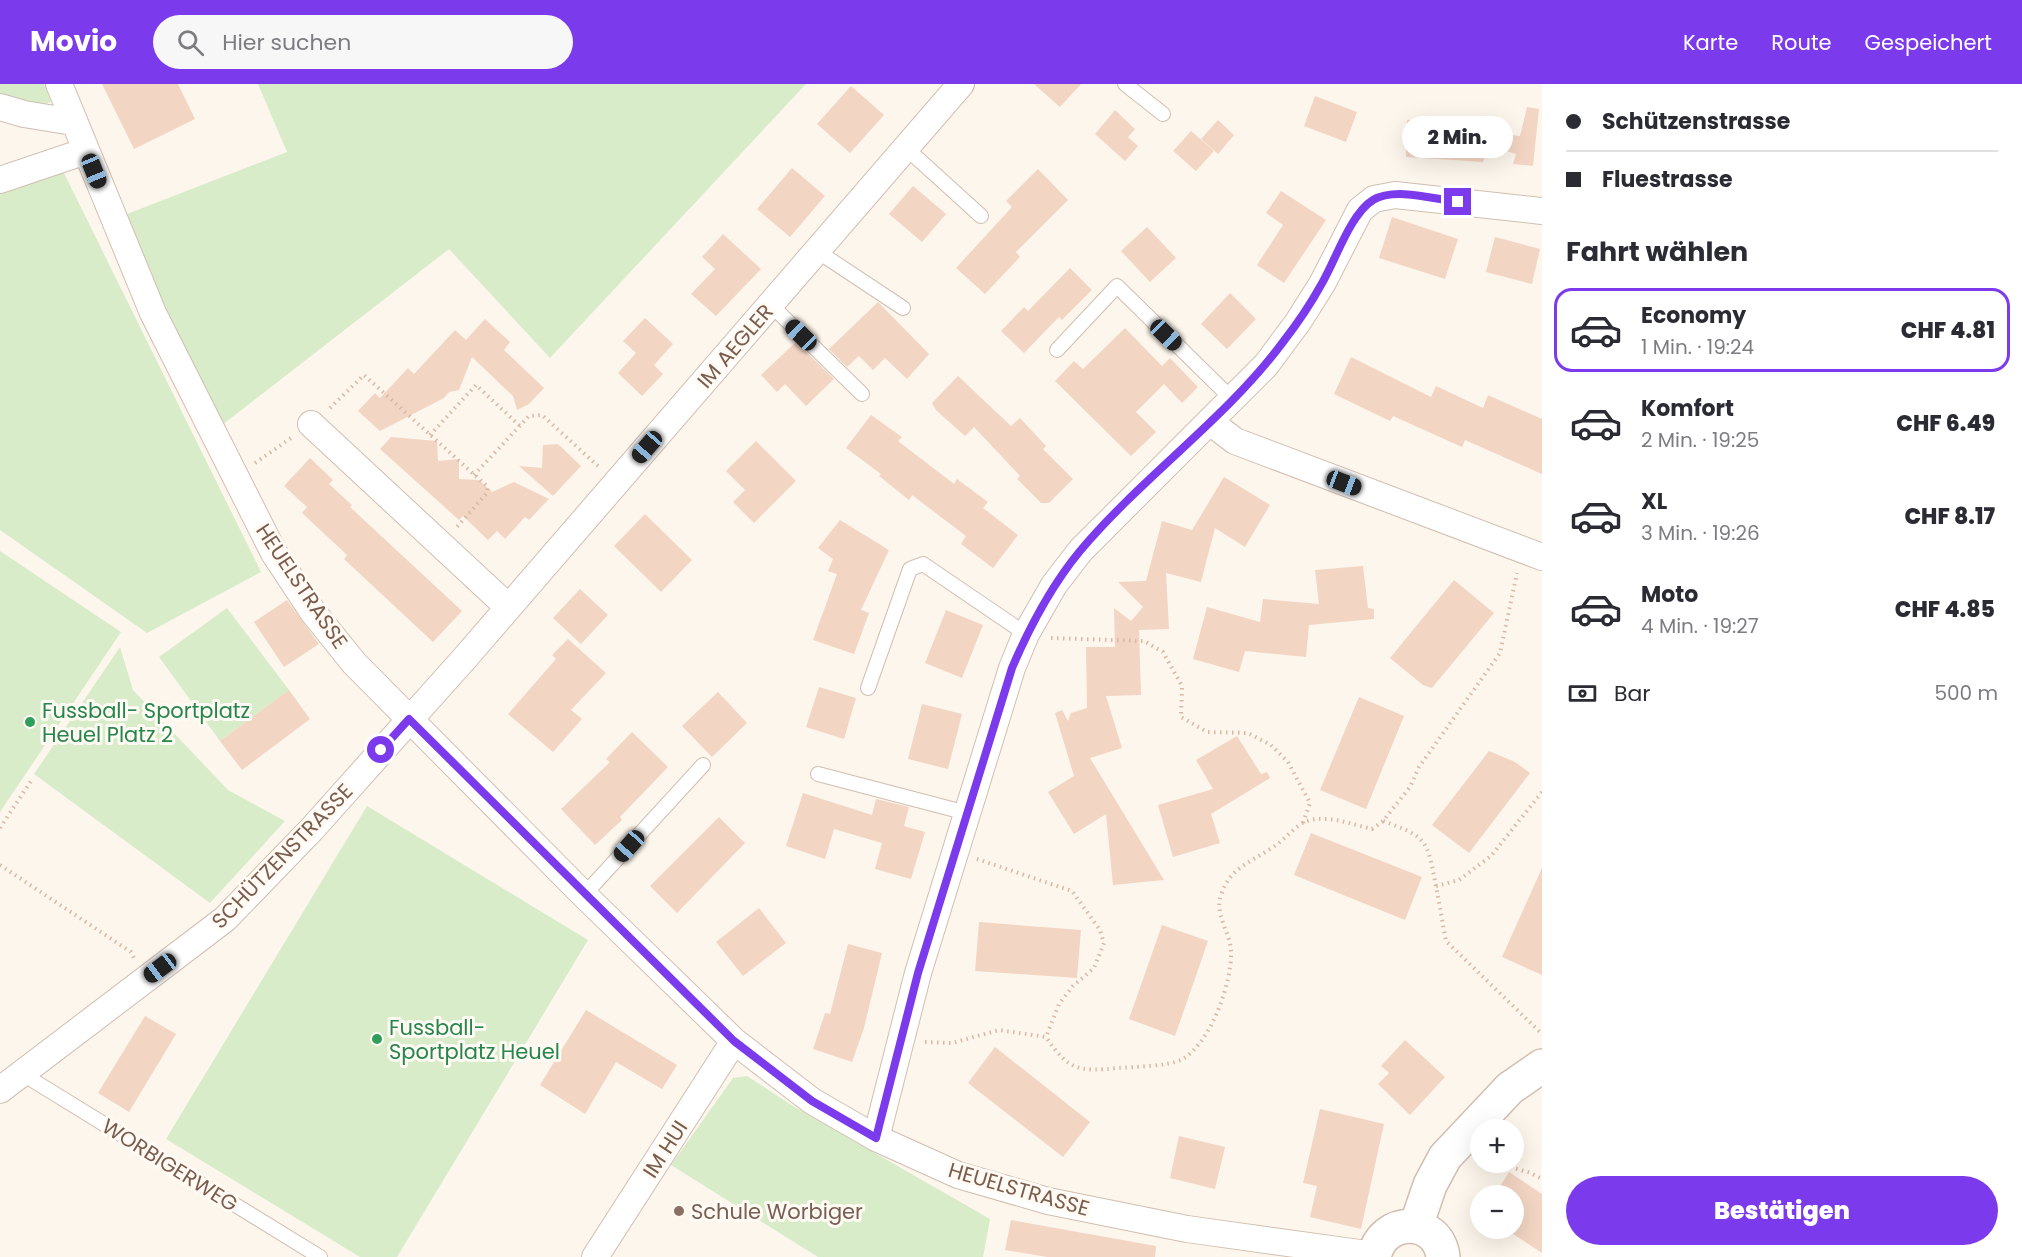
<!DOCTYPE html>
<html lang="de">
<meta charset="utf-8">
<style>
body{margin:0;font-family:Poppins,sans-serif;background:#f7f7f7;color:#2b2b33;height:100vh;display:flex;flex-direction:column;font-size:22px;white-space:nowrap}
*{box-sizing:border-box;margin:0}
p{font-size:20px;color:#7c7c81}
.icon{flex:none;width:33px;height:33px;fill:none;stroke:currentColor;stroke-width:2;stroke-linecap:round;stroke-linejoin:round}
.map{position:relative;flex:1;overflow:hidden}
.sheet{display:flex;flex-direction:column;background:#fff;width:480px}
.sheet>*{flex:none}
.banner{display:grid;align-content:center;height:132px;padding:0 24px;background:#fff}
.fabs{position:absolute;left:1470px;top:1035px;display:grid;gap:12px}
.fabs a{display:grid;place-items:center;width:54px;height:54px;border-radius:50%;background:#fff;box-shadow:0 6px 24px #0002;font-size:30px}
.end{position:absolute;width:27px;height:27px;margin:-14px;border:8px solid #7c3aed;background:#fff;box-shadow:0 0 0 3px #fff}
.from{border-radius:50%}
.bubble{position:absolute;height:42px;border-radius:21px;background:#fff;box-shadow:0 6px 24px #0002;font-size:20px;font-weight:800;line-height:42px;text-align:center}
.car{position:absolute;width:18px;height:36px;margin:-18px -9px;border-radius:8px;box-shadow:0 0 4px 2px #0007;background:linear-gradient(#222 24%,#8ab4d8 0 40%,#222 0 76%,#8ab4d8 0 86%,#222 0)}
.banner b{display:flex;align-items:center;gap:21px;height:57px;font-size:22px}
.banner b+b{border-top:2px solid #e1e1e2}
.banner i{width:15px;height:15px;background:#2b2b33}
ul{padding:0;list-style:none}
li{display:flex;align-items:center;gap:18px;height:84px;margin:0 12px 9px;padding:0 12px;border:3px solid transparent;border-radius:18px}
li div{flex:1}
li b{display:block;font-size:22px}
li em{font-style:normal;font-weight:800}
li.active{border-color:#7c3aed}
li>.icon{width:54px;height:54px;stroke-width:1.5}
h2{padding:0 24px;font-size:27px;line-height:72px}
.pay{display:flex;align-items:center;gap:15px;height:66px;padding:0 24px;font-size:22px}
.pay p{margin-inline-start:auto}
.action{display:flex;gap:12px;margin-top:auto;padding:12px 24px}
.action a{flex:1;height:69px;border-radius:36px;background:#7c3aed;color:#fff;font-size:24px;font-weight:800;line-height:69px;text-align:center}
header{display:flex;align-items:center;gap:36px;box-sizing:border-box;height:84px;padding:0 30px;background:#7c3aed;color:#fff}
header strong{font-size:28px}
nav{display:flex;gap:33px;margin-inline-start:auto;font-size:21px}
.search{width:420px;height:54px;background:#f7f7f7;display:flex;align-items:center;gap:15px;box-sizing:border-box;padding:0 21px;border-radius:33px;color:#7c7c81;font-size:22px}
main{display:flex;flex:1;min-height:0}
.map>svg:first-child{display:block}
.green{fill:#d8ecc9}
.building{fill:#f3d5c3}
.lines{fill:none;stroke-linecap:round;stroke-linejoin:round}
.service-casing{stroke:#d1beb0;stroke-width:16}
.minor-casing{stroke:#d1beb0;stroke-width:28}
.tertiary-casing{stroke:#d1beb0;stroke-width:36}
.path{stroke:#d9b8a5;stroke-width:4;stroke-dasharray:1.5 4.5;stroke-linecap:butt}
.service{stroke:#fff;stroke-width:14}
.minor{stroke:#fff;stroke-width:26}
.tertiary{stroke:#fff;stroke-width:33}
.route{stroke:#7c3aed;stroke-width:8}
.leisure-dot{fill:#2e9e5b;stroke:#fffaf3;stroke-width:2}
.education-dot{fill:#8d6e63;stroke:#fffaf3;stroke-width:2}
.labels{text-anchor:middle;dominant-baseline:central;stroke-width:6;stroke-linejoin:round;paint-order:stroke}
.street-label{font-size:21px;fill:#7a5c4d;stroke:#fffaf3}
.leisure-label{font-size:21px;fill:#27864d;stroke:#fffaf3;text-anchor:start}
.education-label{font-size:21px;fill:#785e54;stroke:#fffaf3;text-anchor:start}
</style>
<header>
<strong>Movio</strong>
<div class="search"><svg class="icon" aria-label="search" viewBox="0 0 24 24"><circle cx="10" cy="10" r="6"/><path d="M15 15l6 6"/></svg>Hier suchen</div>
<nav><a>Karte</a><a>Route</a><a>Gespeichert</a></nav>
</header>
<main>
<div class="map">
<svg width="1542" height="1173" viewBox="0 0 1542 1173">
<rect width="100%" height="100%" fill="#fdf6ec"/>
<path class="green" d="M0,0H44L51,18L32,25L0,14Z
M258,0H806L550,274L449,165L222,341L161,222L127,130L287,68Z
M62,85L261,488L147,549L0,446V106Z
M0,467L121,548L0,728Z
M227,524L289,606L220,657L159,573Z
M120,563L133,606L228,706L285,737L210,819L34,690Z
M367,722L588,856L397,1173H360L166,1055Z
M747,992L793,1022L990,1135L983,1173H818L671,1081L733,994Z"/>
<path class="building" d="M102,0H178L195,35L134,65Z
M1034,0H1081L1060,23Z
M851,2L884,31L850,69L817,40Z
M1315,12L1357,28L1346,58L1304,42Z
M1527,23L1539,25L1533,82L1513,80L1516,70L1489,62L1483,78L1406,73L1407,36L1451,38V45L1520,52Z
M1115,26L1135,45L1128,53L1138,62L1125,77L1095,50Z
M1218,36L1234,51L1218,70L1201,55Z
M1191,47L1214,67L1196,87L1173,67Z
M792,84L825,112L790,153L757,125Z
M1038,85L1068,116L1016,168L1020,173L985,210L956,184L1012,123L1006,117Z
M913,102L946,130L922,158L889,130Z
M1281,107L1326,136L1284,199L1257,181L1283,141L1266,129Z
M1392,133L1458,155L1445,195L1379,174Z
M1147,143L1176,174L1150,198L1121,167Z
M723,150L761,185L716,232L691,210L715,185L702,173Z
M1495,153L1540,165L1532,200L1486,188Z
M1070,184L1092,206L1062,236L1059,233L1024,269L1001,247L1024,223L1028,227Z
M1230,209L1256,235L1227,265L1201,240Z
M878,218L929,270L907,295L885,274L873,286L859,272L847,283L829,265Z
M645,234L673,260L654,281L663,290L642,312L618,289L636,269L623,257Z
M485,235L510,258L504,266L544,304L529,320L517,326L513,312L472,273L459,306L449,308L444,314L380,347L358,327L375,309L380,314L408,284L414,290L455,246L466,256Z
M1125,244L1162,282L1170,274L1198,303L1182,319L1164,300L1136,328L1156,348L1131,372L1055,297L1074,277L1083,285Z
M796,258L834,295L806,322L785,300L777,308L761,291Z
M1351,273L1431,313L1436,302L1483,324L1488,311L1542,335V390L1465,356L1462,363L1393,332L1390,337L1334,310Z
M958,292L1011,342L1020,334L1046,362L1043,365L1073,395L1049,419H1041L1017,395L1020,392L974,343L965,352L936,326L932,319Z
M871,331L902,353L898,357L954,400L957,395L988,418L983,424L1018,451L993,484L961,460L966,452L912,411L909,416L879,392L881,390L846,364Z
M391,353L437,357L438,377L459,375V395L479,396L492,408L514,398L549,415L529,436L525,433L505,455L497,447L488,456L463,432L459,436L380,365Z
M756,357L796,397L754,439L733,418L745,406L726,387Z
M558,360L581,382L553,412L519,382L542,384L543,361Z
M310,374L333,396L329,400L352,421L350,423L462,527L433,558L344,475L347,471L302,429L307,423L284,402Z
M1224,393L1270,421L1245,463L1215,444L1201,498L1166,489L1169,545L1139,546L1141,611L1106,612L1122,664L1090,674L1164,796L1113,801L1106,730L1074,750L1048,708L1074,692L1055,629L1062,626L1068,637L1071,629L1087,624L1086,563H1115L1114,524L1131,537L1143,523L1118,498L1146,497L1162,437L1192,446Z
M645,430L692,476L661,508L614,462Z
M840,436L889,466L861,526L869,529L854,570L813,556L837,490L828,487L833,475L818,464Z
M1363,482L1368,524L1374,525V535L1309,541L1306,573L1245,567L1239,588L1193,575L1207,523L1260,538L1263,515L1319,520L1315,486Z
M1454,496L1494,529L1432,604L1423,601L1390,574Z
M580,505L608,531L581,560L553,534Z
M287,516L319,560L284,583L254,538Z
M946,526L983,541L962,594L925,579Z
M568,555L606,589L571,626L582,635L553,668L508,630L556,575L552,571Z
M819,603L856,614L844,655L806,643Z
M289,606L310,635L242,686L220,657Z
M718,608L747,639L712,673L682,642Z
M1359,613L1404,632L1366,725L1320,706Z
M922,620L962,630L948,685L908,675Z
M632,648L668,683L620,733L622,736L595,761L561,725L610,678L606,675Z
M1237,652L1261,690L1267,688L1270,694L1211,730L1220,759L1173,773L1158,721L1213,705L1196,676Z
M1489,667L1515,678L1530,689L1469,769L1432,741Z
M803,709L872,731L876,715L909,723L904,742L925,748L911,795L875,785L882,759L834,745L825,775L786,762Z
M719,733L745,759L677,829L650,802Z
M1311,749L1422,793L1405,836L1294,791Z
M1542,784V891L1502,873Z
M759,824L786,859L743,892L716,858Z
M979,838L1081,846L1077,894L975,887Z
M1162,841L1208,857L1175,952L1129,935Z
M848,860L882,869L864,944L852,978L813,965L825,929L830,930Z
M586,926L677,981L662,1005L616,978L585,1030L540,1001Z
M145,932L176,950L129,1028L98,1009Z
M1405,956L1445,993L1410,1031L1378,1000L1389,989L1381,982Z
M995,963L1090,1038L1063,1073L968,999Z
M1320,1025L1384,1040L1361,1145L1310,1133L1317,1102L1303,1099Z
M1179,1052L1225,1063L1215,1105L1170,1094Z
M1509,1088L1542,1110V1169L1504,1144H1514V1112H1494Z
M1011,1136L1156,1162L1155,1173H1047L1005,1166Z"/>
<g class="lines">
<defs>
<path id="service" d="M1125,0L1163,30
M906,64L981,132
M817,167L903,224
M771,221L862,310
M1057,266L1117,202L1233,316
M868,604L910,485L923,480L1026,550
M818,690L967,729
M584,811L703,681
M21,989L320,1173"/>
<path id="minor" d="M59,0L153,229L274,469L313,528L354,579L584,811L734,957L812,1017L876,1054L958,1091L1048,1117L1187,1145L1374,1171
M0,23L24,30L73,38
M0,96L86,67
M1210,338L1235,357L1542,473
M311,340L508,523
M0,1006L225,835L312,745L464,575L961,0
M876,1054L918,889L1012,584L1026,550L1054,501L1081,466L1266,281L1298,238L1322,200L1360,126L1374,115L1395,111L1542,127
M595,1173L734,957"/>
<path id="tertiary" d="M1416,1142L1430,1101L1445,1073L1510,1004L1542,982
M1374,1173C1382,1132 1438,1132 1443,1173"/>
</defs>
<use href="#service" class="service-casing"/>
<use href="#minor" class="minor-casing"/>
<use href="#tertiary" class="tertiary-casing"/>
<path class="path" d="M330,324L364,291L488,403L487,409L457,443
M430,351L476,301L520,342
M255,379L291,354
M474,391L529,332L542,331L598,382
M1051,554L1144,557L1163,568L1182,602L1181,633L1207,648L1248,649L1271,661L1288,678L1310,719L1303,739
M1542,708L1491,772L1459,796L1436,802L1446,857L1542,950
M0,744L31,697
M977,775L1072,807L1100,846L1104,859L1094,884L1073,902L1059,920L1046,953
M0,781L131,868L134,874
M1436,802C1427,755 1427,753 1383,737L1410,703L1419,683L1500,569L1517,489
M925,958L952,959L999,946L1046,953C1069,987 1079,988 1118,984C1134,983 1168,982 1181,976C1210,961 1232,899 1231,868C1231,849 1214,831 1221,811C1230,783 1252,778 1273,763C1283,757 1291,747 1301,740C1320,728 1351,740 1372,745L1383,737
M1493,1078L1531,1089L1542,1095"/>
<use href="#service" class="service"/>
<use href="#minor" class="minor"/>
<use href="#tertiary" class="tertiary"/>
</g>
<g class="lines">
<path class="route" d="M381,666L409,635L734,957L812,1017L876,1054L918,889L1012,584C1030,542 1051,502 1080,467C1143,392 1225,336 1283,258C1297,240 1310,221 1321,201C1335,178 1350,130 1373,116C1395,103 1434,115 1458,118"/>
</g>
<g class="leisure-dot">
<circle cx="30" cy="638" r="6"/>
<circle cx="377" cy="955" r="6"/>
</g>
<circle class="education-dot" cx="679" cy="1127" r="6"/>
<g class="labels">
<g class="street-label">
<text transform="translate(735 262) rotate(-49)">IM AEGLER</text>
<text transform="translate(302 502) rotate(56)">HEUELSTRASSE</text>
<text transform="translate(282 772) rotate(-46)">SCHÜTZENSTRASSE</text>
<text transform="translate(665 1065) rotate(-57)">IM HUI</text>
<text transform="translate(170 1081) rotate(32)">WORBIGERWEG</text>
<text transform="translate(1019 1105) rotate(16)">HEUELSTRASSE</text>
</g>
<g class="leisure-label">
<text x="42" y="626">Fussball- Sportplatz<tspan x="42" dy="24">Heuel Platz 2</tspan></text>
<text x="389" y="943">Fussball-<tspan x="389" dy="24">Sportplatz Heuel</tspan></text>
</g>
<g class="education-label">
<text x="691" y="1127">Schule Worbiger</text>
</g>
</g>
</svg>
<div class="fabs">
<a>+</a>
<a>−</a>
</div>
<i class="end from" style="left:381px;top:666px"></i>
<i class="end" style="left:1458px;top:118px"></i>
<div class="bubble" style="left:1402px;top:32px;width:111px">2 Min.</div>
<i class="car" style="left:94px;top:87px;rotate:158deg"></i>
<i class="car" style="left:801px;top:251px;rotate:314deg"></i>
<i class="car" style="left:1166px;top:251px;rotate:134deg"></i>
<i class="car" style="left:647px;top:363px;rotate:221deg"></i>
<i class="car" style="left:1344px;top:399px;rotate:111deg"></i>
<i class="car" style="left:629px;top:762px;rotate:222deg"></i>
<i class="car" style="left:160px;top:884px;rotate:233deg"></i>
</div>
<section class="sheet">
<div class="banner">
<b><i class="from"></i>Schützenstrasse</b>
<b><i></i>Fluestrasse</b>
</div>
<h2>Fahrt wählen</h2>
<ul>
<li class="active"><svg class="icon" aria-label="car" viewBox="0 0 24 24"><path d="M5 17H2v-5l4-1 3-4h7l3 4 3 1v5h-3M9 17h6M6 11h13"/><circle cx="7" cy="17" r="2"/><circle cx="17" cy="17" r="2"/></svg><div><b>Economy</b><p>1 Min. · 19:24</p></div><em>CHF 4.81</em></li>
<li><svg class="icon" aria-label="car" viewBox="0 0 24 24"><path d="M5 17H2v-5l4-1 3-4h7l3 4 3 1v5h-3M9 17h6M6 11h13"/><circle cx="7" cy="17" r="2"/><circle cx="17" cy="17" r="2"/></svg><div><b>Komfort</b><p>2 Min. · 19:25</p></div><em>CHF 6.49</em></li>
<li><svg class="icon" aria-label="car" viewBox="0 0 24 24"><path d="M5 17H2v-5l4-1 3-4h7l3 4 3 1v5h-3M9 17h6M6 11h13"/><circle cx="7" cy="17" r="2"/><circle cx="17" cy="17" r="2"/></svg><div><b>XL</b><p>3 Min. · 19:26</p></div><em>CHF 8.17</em></li>
<li><svg class="icon" aria-label="car" viewBox="0 0 24 24"><path d="M5 17H2v-5l4-1 3-4h7l3 4 3 1v5h-3M9 17h6M6 11h13"/><circle cx="7" cy="17" r="2"/><circle cx="17" cy="17" r="2"/></svg><div><b>Moto</b><p>4 Min. · 19:27</p></div><em>CHF 4.85</em></li>
</ul>
<div class="pay"><svg class="icon" aria-label="cash" viewBox="0 0 24 24"><path d="M3 7h18v10H3z"/><circle cx="12" cy="12" r="2"/></svg>Bar<p>500 m</p></div>
<div class="action"><a>Bestätigen</a></div>
</section>
</main>
